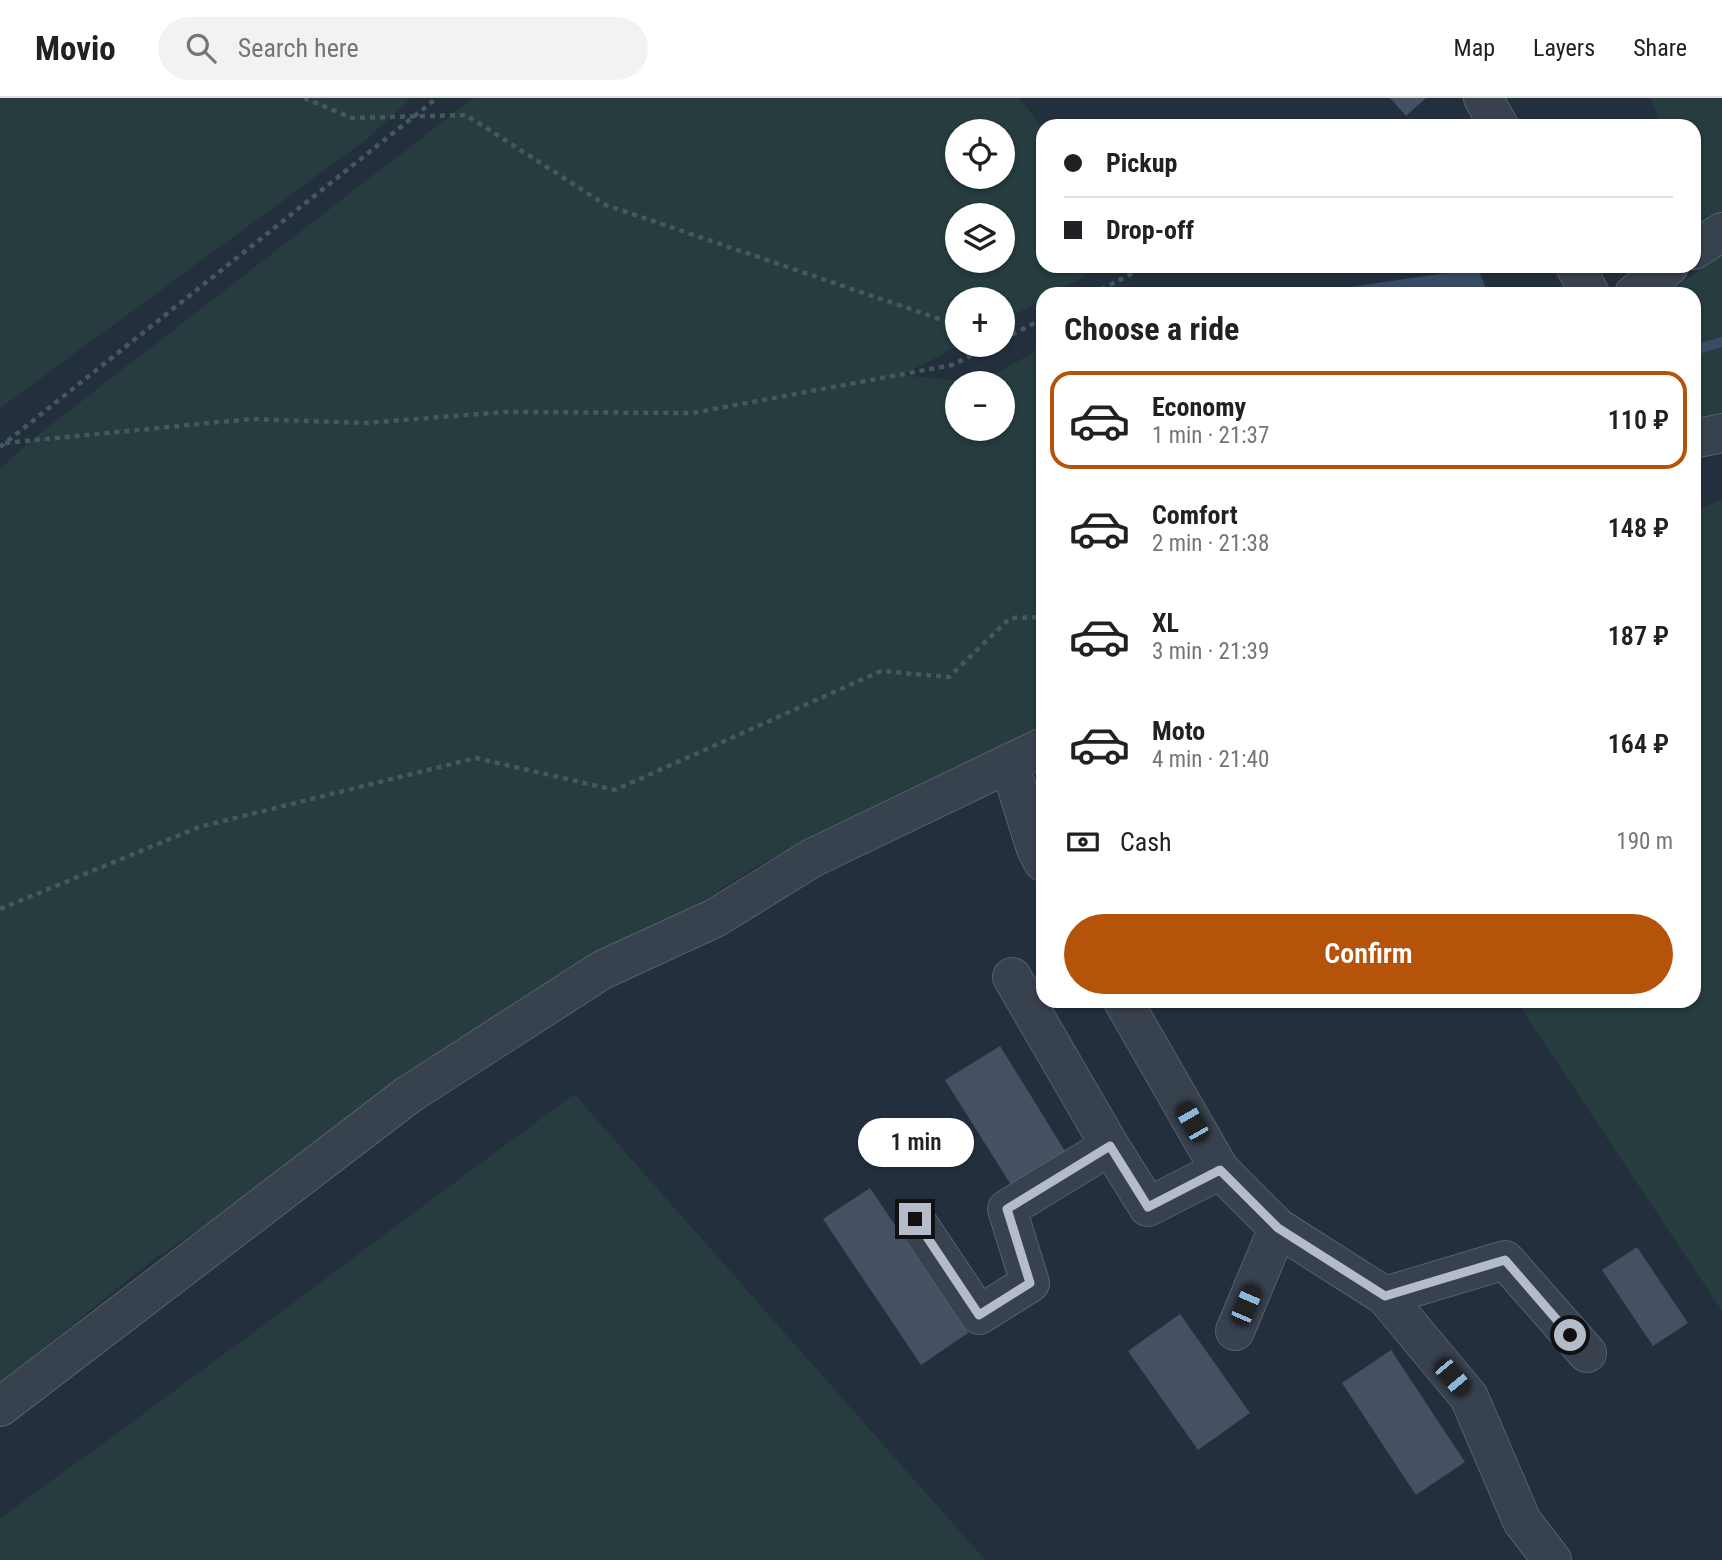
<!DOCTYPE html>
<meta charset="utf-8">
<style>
body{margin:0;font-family:"Roboto Condensed",sans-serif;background:#f2f2f2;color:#202124;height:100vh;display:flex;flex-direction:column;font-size:26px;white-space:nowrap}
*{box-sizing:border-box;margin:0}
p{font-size:23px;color:#757577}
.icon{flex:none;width:38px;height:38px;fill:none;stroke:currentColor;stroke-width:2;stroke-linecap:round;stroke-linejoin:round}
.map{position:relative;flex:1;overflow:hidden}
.side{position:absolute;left:1036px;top:189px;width:665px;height:721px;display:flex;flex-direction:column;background:#fff;border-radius:21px;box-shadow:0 2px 5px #0004}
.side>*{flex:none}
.guide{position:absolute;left:1036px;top:21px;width:665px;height:154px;border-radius:21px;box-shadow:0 2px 5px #0004;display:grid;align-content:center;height:154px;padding:0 28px;background:#fff}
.fabs{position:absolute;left:945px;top:21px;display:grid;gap:14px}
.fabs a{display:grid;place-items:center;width:70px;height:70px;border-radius:50%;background:#fff;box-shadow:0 2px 5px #0004;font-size:35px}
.end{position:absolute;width:32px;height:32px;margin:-16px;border:9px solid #b4bcc9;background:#111;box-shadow:0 0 0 4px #111}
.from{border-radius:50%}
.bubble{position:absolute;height:49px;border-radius:24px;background:#fff;box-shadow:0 2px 5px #0004;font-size:23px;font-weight:600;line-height:49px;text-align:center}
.car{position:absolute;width:21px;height:42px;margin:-21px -10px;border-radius:9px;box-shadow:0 0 5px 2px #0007;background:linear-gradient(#222 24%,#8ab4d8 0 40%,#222 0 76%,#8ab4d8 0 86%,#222 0)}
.guide b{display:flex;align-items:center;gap:24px;height:66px;font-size:26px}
.guide b+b{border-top:2px solid #e0e0e0}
.guide i{width:18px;height:18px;background:#202124}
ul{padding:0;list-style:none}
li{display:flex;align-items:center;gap:21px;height:98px;margin:0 14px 10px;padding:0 14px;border:4px solid transparent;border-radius:21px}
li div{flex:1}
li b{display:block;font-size:26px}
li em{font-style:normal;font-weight:600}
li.selected{border-color:#b45309}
li>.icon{width:63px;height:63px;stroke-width:1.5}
h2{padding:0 28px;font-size:32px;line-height:84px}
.pay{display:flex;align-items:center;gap:18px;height:77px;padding:0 28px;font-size:26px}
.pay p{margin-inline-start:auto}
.cta{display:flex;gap:14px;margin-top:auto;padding:14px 28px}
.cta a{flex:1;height:80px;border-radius:42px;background:#b45309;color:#fff;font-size:28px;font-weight:600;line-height:80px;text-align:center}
header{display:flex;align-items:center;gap:42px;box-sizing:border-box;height:98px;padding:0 35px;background:#fff;border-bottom:2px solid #e0e0e0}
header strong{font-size:33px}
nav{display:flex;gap:38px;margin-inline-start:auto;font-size:24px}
.search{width:490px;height:63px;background:#f2f2f2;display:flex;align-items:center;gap:18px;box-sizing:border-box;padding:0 24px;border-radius:38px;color:#757577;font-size:26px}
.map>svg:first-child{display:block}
.green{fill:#263c3f;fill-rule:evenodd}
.water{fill:#394c67}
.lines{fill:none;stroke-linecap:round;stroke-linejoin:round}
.stream{stroke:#394c67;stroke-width:10}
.building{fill:#455162}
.minor-casing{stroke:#565f6c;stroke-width:40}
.path{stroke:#44595c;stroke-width:4.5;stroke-dasharray:5 5;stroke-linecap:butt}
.minor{stroke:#38414e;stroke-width:38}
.route{stroke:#b4bcc9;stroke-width:9}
</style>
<header>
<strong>Movio</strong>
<div class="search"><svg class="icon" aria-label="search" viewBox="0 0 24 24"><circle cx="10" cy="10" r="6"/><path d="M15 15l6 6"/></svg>Search here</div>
<nav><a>Map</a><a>Layers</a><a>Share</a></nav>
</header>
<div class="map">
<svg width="1722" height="1462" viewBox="0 0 1722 1462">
<rect width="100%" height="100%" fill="#242f3e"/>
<path class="green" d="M0,0H411L367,41L0,310Z
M473,0H1019L1043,30V168H1103L1052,196H1043V201L1003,223V201H957L959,247L903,277L975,285H957V331H1003V285H979L1043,249V627L759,767L433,973L150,1164L0,1285V371L34,340ZM957,33H1003V79H957ZM957,117H1003V163H957Z
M1651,0H1722V115L1699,128L1694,115V28H1661Z
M1722,156V326L1694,325V196H1666Z
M1722,401V1213L1516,903H1694V413Z
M574,996L985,1462H0V1420L115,1337Z"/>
<path class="water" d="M1478,170L1488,196H1311V195Z"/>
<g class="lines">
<path class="stream" d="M1694,252L1722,244"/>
</g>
<path class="building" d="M1390,0H1426L1406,18Z
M1000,948L1065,1053L1011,1087L945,982Z
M870,1090L968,1235L921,1267L823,1121Z
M1637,1149L1688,1225L1653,1248L1602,1172Z
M1180,1216L1250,1315L1198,1352L1128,1253Z
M1391,1252L1465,1364L1416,1397L1342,1285Z"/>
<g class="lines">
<defs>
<path id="minor" d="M1483,0L1499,28
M1694,152L1722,134
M1575,168L1590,196
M1634,196L1669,168
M1694,341L1722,335
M1009,665L1036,751L1043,764
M1012,879L1110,1048L1148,1109L1220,1072
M1123,903L1220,1072L1278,1130L1385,1198L1469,1299L1522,1423L1552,1462
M915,1121L979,1217L1030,1185L1007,1111L1110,1048
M1385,1198L1505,1162L1587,1255
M1235,1233L1278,1130
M0,1309L408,997L602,872L715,820L812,760L1043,649"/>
</defs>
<use href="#minor" class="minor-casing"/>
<path class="path" d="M304,0L352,20L466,17L606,107L957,227
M1092,196L1147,168
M1003,241L1043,221
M5,345L251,321L365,325L505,314L693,315L952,267L992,247
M0,349L437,0
M0,811L199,729L476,660L615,692L881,573L949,579L1010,520L1043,519"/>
<use href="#minor" class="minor"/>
</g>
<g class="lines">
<path class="route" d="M915,1121L979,1217L1030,1185L1007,1111L1110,1048L1148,1109L1220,1072L1278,1130L1385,1198L1505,1162L1570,1237"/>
</g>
</svg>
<div class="fabs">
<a><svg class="icon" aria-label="locate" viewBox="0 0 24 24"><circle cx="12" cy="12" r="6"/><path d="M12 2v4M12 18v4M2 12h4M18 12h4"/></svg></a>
<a><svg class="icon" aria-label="layers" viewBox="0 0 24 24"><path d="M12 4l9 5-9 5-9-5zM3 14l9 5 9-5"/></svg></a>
<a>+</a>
<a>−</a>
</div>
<i class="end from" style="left:1570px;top:1237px"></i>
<i class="end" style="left:915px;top:1121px"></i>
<div class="bubble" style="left:858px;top:1020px;width:116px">1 min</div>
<i class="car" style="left:1192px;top:1024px;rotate:330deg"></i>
<i class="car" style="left:1246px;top:1207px;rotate:23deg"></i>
<i class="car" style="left:1452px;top:1279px;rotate:140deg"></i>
<div class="guide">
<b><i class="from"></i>Pickup</b>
<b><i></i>Drop-off</b>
</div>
<section class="side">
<h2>Choose a ride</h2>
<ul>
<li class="selected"><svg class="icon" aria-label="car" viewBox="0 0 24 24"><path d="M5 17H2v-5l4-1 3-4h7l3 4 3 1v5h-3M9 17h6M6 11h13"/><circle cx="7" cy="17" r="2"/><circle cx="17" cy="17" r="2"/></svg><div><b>Economy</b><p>1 min · 21:37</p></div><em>110 ₽</em></li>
<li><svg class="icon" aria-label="car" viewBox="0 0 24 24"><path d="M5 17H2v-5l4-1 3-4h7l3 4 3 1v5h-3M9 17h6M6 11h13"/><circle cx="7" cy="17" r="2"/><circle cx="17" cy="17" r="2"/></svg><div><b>Comfort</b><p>2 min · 21:38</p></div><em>148 ₽</em></li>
<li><svg class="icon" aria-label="car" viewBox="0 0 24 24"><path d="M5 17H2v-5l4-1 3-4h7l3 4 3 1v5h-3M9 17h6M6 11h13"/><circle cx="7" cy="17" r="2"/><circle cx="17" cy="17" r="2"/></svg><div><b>XL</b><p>3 min · 21:39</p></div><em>187 ₽</em></li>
<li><svg class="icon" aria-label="car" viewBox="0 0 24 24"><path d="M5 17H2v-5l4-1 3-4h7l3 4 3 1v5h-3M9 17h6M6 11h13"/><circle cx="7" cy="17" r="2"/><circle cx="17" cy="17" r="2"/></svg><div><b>Moto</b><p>4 min · 21:40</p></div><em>164 ₽</em></li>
</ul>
<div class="pay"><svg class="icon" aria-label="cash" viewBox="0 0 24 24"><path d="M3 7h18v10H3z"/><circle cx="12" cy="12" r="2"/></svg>Cash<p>190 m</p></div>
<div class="cta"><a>Confirm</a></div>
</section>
</div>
